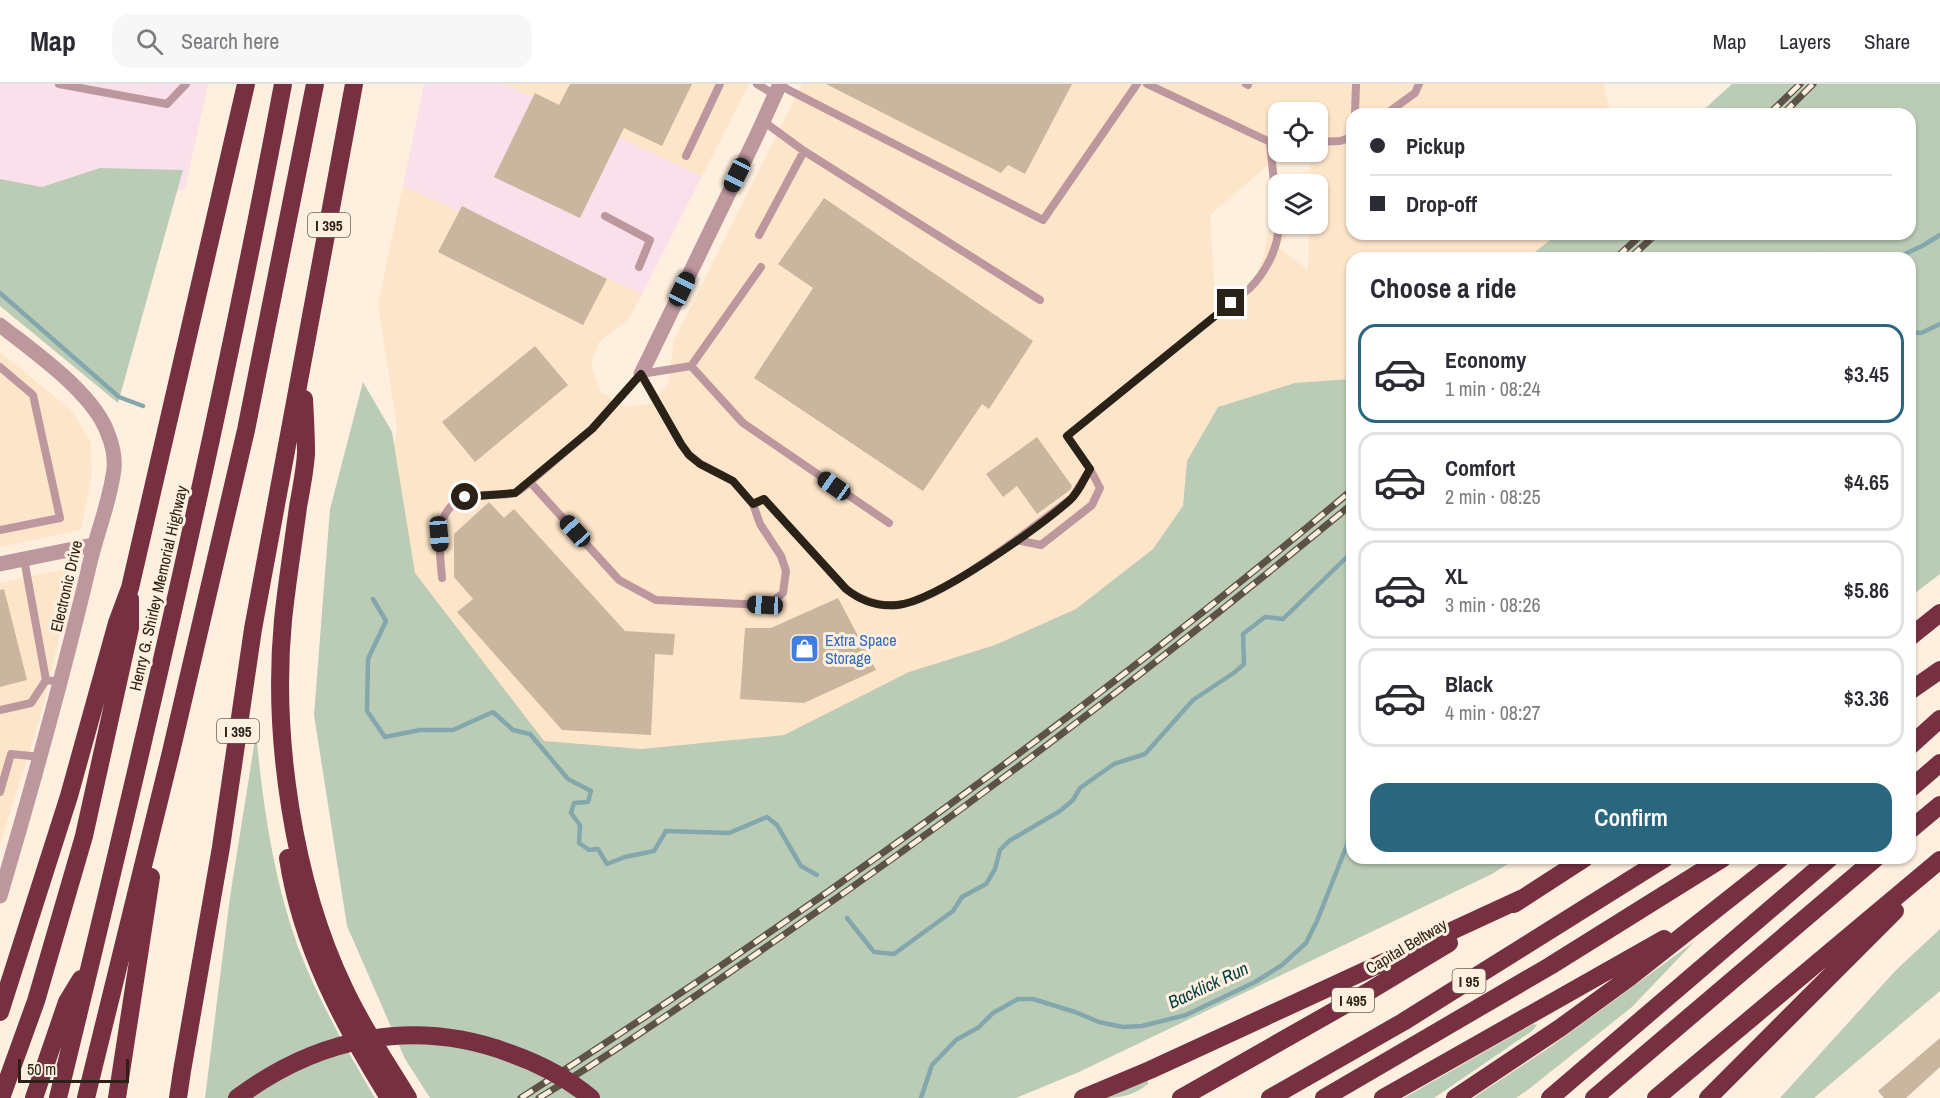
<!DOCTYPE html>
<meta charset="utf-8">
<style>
body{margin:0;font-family:"Archivo Narrow",sans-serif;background:#f7f7f7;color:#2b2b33;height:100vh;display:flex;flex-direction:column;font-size:22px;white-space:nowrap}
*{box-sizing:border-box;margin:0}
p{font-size:20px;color:#7c7c81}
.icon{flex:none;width:33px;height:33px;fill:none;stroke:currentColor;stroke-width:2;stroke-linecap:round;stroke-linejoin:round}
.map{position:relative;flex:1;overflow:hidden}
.drawer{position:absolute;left:1346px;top:168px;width:570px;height:612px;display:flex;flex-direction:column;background:#fff;border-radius:18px;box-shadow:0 2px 4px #0004}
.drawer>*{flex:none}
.guide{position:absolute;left:1346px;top:24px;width:570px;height:132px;border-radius:18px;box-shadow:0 2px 4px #0004;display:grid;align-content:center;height:132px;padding:0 24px;background:#fff}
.controls{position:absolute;left:1268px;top:18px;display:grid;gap:12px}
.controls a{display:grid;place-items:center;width:60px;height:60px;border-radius:12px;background:#fff;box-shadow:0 2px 4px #0004;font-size:30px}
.scale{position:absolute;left:18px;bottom:15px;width:111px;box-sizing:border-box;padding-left:6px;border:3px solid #2a2217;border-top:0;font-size:16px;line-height:21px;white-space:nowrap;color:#2a2217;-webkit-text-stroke:4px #feefde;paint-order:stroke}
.end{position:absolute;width:27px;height:27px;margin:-14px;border:8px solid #2a2217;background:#fff;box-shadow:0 0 0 3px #fff}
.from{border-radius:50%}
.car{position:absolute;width:18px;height:36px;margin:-18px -9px;border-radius:8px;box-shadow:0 0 4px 2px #0007;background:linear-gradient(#222 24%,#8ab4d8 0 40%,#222 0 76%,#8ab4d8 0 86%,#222 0)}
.guide b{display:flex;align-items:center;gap:21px;height:57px;font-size:22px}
.guide b+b{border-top:2px solid #e1e1e2}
.guide i{width:15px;height:15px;background:#2b2b33}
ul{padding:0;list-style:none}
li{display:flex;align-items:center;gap:18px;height:99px;margin:0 12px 9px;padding:0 12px;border:3px solid #e1e1e2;border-radius:18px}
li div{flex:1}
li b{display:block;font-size:22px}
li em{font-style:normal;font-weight:600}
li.current{border-color:#2a667e}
li>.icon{width:54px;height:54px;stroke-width:1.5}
h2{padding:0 24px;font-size:27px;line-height:72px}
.action{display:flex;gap:12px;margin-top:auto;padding:12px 24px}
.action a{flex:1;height:69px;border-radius:18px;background:#2a667e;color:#fff;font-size:24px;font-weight:600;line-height:69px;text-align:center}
header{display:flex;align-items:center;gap:36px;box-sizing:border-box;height:84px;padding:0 30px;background:#fff;border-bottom:2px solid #e1e1e2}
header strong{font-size:28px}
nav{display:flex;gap:33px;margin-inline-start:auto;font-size:21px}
.search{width:420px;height:54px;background:#f7f7f7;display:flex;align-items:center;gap:15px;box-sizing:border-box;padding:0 21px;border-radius:18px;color:#7c7c81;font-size:22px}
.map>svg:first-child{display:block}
.commercial{fill:#f9e0ea}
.built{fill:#fde5c9;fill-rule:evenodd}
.green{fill:#bbccb6}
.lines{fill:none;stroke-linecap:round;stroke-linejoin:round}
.stream{stroke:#83a7ac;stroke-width:4.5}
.building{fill:#cab69e}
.lane{stroke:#bd979e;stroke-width:8}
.street{stroke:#bd979e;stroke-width:15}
.highway{stroke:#763041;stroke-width:18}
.rail-casing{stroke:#5c5246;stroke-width:7}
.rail{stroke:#feefde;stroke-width:4.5;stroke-dasharray:14;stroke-linecap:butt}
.highway-bridge{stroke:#763041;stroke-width:18}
.route{stroke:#2a2217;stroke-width:8}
.labels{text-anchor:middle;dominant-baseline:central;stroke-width:6;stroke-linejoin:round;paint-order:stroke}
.shield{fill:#feefde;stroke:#6a6053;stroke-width:1.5}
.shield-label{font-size:15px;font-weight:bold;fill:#2a2217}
.street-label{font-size:16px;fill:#2a2217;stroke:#feefde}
.shop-label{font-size:16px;fill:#366cbe;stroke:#feefde;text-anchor:start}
.water-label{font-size:18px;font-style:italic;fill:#003a41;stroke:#feefde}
</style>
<header>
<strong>Map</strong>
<div class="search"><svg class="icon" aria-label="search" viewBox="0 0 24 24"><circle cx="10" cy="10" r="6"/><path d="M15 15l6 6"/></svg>Search here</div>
<nav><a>Map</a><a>Layers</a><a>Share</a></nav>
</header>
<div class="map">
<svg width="1940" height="1014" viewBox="0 0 1940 1014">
<rect width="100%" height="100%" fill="#feefde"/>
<path class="commercial" d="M0,0H208L185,105L0,144Z
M424,0H505L702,92L642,210L403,102Z"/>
<path class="built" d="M505,0H749L702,92Z
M802,0H1603L1611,30H1352V150H1558L1527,174H1352L1351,332L865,722L367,742L388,400L397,342L378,220L403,102L642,210L629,235L599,258L591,278L600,308L626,323L649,320L668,301L674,256ZM1278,28H1317V68H1278ZM1311,68L1310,100H1317V140H1309L1308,186L1277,162L1288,152L1268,146L1264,172L1254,196L1216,231L1210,131L1282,69Z
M0,268L71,326L90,356L92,390L81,446L0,463Z
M75,483L42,627L0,760V499Z"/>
<path class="green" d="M1732,0H1940V490L1910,513V174H1527L1558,150H1910V30H1699Z
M100,84L183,86L118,319L0,222V95L42,103Z
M1351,295L1352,774H1517L1492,790L1079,988L1016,1014H430L405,975L347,842L314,631L330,425L363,298L392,348L415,489L544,657L641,665L784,651L909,588L995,561L1076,525L1153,465L1183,422L1187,377L1218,323L1295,299Z
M256,649C263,721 273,794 298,863C318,916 347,966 375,1014H205L230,813Z
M1940,845V907L1814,1014H1780L1896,886Z
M1695,857L1632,923L1529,1005L1516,1014H1473L1553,961Z
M1533,940L1537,941L1532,947L1434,1014H1404Z
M1148,996V1000C1133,1012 1120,1014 1102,1014Z"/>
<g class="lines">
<path class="stream" d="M1793,174L1820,170L1824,174
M1896,174L1922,162L1940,151
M0,209L119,313L143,322
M1910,248L1921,249L1940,240
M373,515L386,537L368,575L367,627L385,653L420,646H453L493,628L513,646L530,650L568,695L591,707L588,718L574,719L571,729L580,741L579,759L589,766L598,765L607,780L625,773L654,767L666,747L729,749L767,733L777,741L801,782L817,791
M847,834L874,868L894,870L953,827L962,813L986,800L995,785L1000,766L1009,757L1060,727L1073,716L1080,704L1114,680L1145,670L1193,616L1235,588L1244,580L1243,550L1265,533L1283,535L1352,468
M921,1014L932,981L956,956L979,943L993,929L1018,915H1033L1075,928L1099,938L1123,943L1142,942L1186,931L1255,898L1282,881L1306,859L1317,837L1347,761L1352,734"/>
</g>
<path class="building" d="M570,0H692L662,62L624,44L580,134L494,93L535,9L559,21Z
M826,0H1072L1025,90L1008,81L1001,89Z
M824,114L1033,257L989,325L982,320L923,407L754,294L813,204L778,180Z
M462,122L607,195L583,241L438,168Z
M535,262L568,301L475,378L442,338Z
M1037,353L1072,402L1070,406L1037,430L1017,402L1003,413L986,390Z
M489,418L504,434L514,425L625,547L675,550L673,571L655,570L651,651L562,646L457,528L473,515L454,493V450Z
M4,505L27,596L0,603V506Z
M838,514L876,586L804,619L740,615L745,544H771Z
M1940,954V983L1906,1014H1884L1878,1007Z"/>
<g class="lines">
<path class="lane" d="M59,0L167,20L186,0
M757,0L775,11
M1147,0L1270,58H1278
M1246,0L1248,1
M779,1L1043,136L1137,0
M1355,30L1356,0
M1386,30L1415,9L1419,0
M763,37L804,67L1040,216
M1270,58L1278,139
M1317,58L1340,57L1352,53
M686,72L720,0
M605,132L650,156L639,183
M759,151L804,67
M691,282L743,339L889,439
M0,283L33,311L60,434L0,446
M641,290L681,360L689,371L701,380L733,397L753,420L760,440L781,472L786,487L783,509L772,518L765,521L656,516L619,496L530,398L592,345L641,290L691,282L761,183
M753,420L764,415L846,505C862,517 878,523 898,521C933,517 987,476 1016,456L1041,461L1092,421L1100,404L1090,385L1067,352L1250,204C1265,189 1280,162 1278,140
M1016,456L1072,414L1090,385
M24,475L46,596L61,598
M442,494C439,458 431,413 482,411C492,410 505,412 515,409C520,407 526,401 530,398
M0,626L31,619L46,596
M0,708L11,670L41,673"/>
<path class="street" d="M0,241C34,268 94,309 108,350C112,360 115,374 114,385C110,419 95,453 88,487C62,596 32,704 0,812
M641,290L756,53L780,0
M0,480L93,461"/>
<path class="highway" d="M304,315C305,333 306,351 306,369C305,387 301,406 298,423C293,461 287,498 283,536C272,652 293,798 344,904C362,943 386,978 408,1014
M1910,553L1940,529
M1910,607L1940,586
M1910,662L1940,635
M1910,705L1940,679
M1910,746L1940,721
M288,774C301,861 343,940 389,1014
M1514,820L1585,774
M0,928L69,712L117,539L130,504L246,0
M1,1014L36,917L84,752L130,544V515
M34,1014L67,918L81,895
M58,1014C140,677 219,340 283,0
M86,1014L171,668L246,346L315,0
M117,1014L151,793
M178,1014L182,987L221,763L253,545L354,0
M1083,1014L1150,986L1523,814
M1181,1014L1371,906L1449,859
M1270,1014L1403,938L1665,774
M1324,1014L1550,882L1723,774
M1383,1014L1664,855
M1455,1014L1560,944L1630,893L1781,774
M1550,1014L1830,774
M1594,1014L1876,774
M1656,1014L1940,776
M1708,1014L1895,827"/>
<defs>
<path id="rail" d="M1769,30L1800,0
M1783,30L1813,0
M1616,174L1642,150
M1630,174L1656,150
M521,1014C810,828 1089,627 1352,406
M539,1014C621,964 700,909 779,854C977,718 1167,573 1352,420"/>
</defs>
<use href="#rail" class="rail-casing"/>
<use href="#rail" class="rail"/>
<path class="highway-bridge" d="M237,1014C318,953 415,933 512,970C540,980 567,994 591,1014"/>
</g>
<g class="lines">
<path class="route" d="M465,413L515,409L592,345L641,290L681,360L689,371L700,380L733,397L753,420L764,415L846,505C861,517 877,523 897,521C935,518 1040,443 1070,416C1079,408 1084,395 1090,385L1067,352L1231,219"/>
</g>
<defs>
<symbol id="shop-square" viewBox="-11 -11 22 22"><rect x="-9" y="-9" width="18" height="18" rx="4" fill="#3f7fe0" stroke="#feefde"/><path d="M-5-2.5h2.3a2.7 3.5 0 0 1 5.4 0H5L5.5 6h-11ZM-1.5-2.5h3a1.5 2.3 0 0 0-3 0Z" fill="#fff"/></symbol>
</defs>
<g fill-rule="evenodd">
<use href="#shop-square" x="788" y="548" width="33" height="33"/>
</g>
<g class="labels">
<g class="shield">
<rect x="308" y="129" width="42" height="24" rx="4.5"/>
<rect x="217" y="635" width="42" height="24" rx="4.5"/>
<rect x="1452.5" y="885" width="33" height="24" rx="4.5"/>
<rect x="1332" y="904" width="42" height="24" rx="4.5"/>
</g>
<g class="shield-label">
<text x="329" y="141">I 395</text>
<text x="238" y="647">I 395</text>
<text x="1469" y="897">I 95</text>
<text x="1353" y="916">I 495</text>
</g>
<g class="street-label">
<text transform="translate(66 502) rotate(-77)">Electronic Drive</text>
<text transform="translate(158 504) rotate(-77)">Henry G. Shirley Memorial Highway</text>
<text transform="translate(1406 862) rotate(-31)">Capital Beltway</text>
</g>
<g class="shop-label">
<text x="825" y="556">Extra Space<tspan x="825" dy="18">Storage</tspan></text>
</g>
<g class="water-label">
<text transform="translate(1208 901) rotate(-25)">Backlick Run</text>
</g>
</g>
</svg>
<div class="controls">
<a><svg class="icon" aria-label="locate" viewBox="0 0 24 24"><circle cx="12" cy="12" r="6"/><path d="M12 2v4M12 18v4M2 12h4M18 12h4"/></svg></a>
<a><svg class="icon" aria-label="layers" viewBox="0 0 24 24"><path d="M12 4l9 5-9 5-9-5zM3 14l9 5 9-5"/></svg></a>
</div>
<div class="scale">50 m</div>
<i class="end from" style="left:465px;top:413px"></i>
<i class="end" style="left:1231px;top:219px"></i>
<i class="car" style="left:737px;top:91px;rotate:206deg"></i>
<i class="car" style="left:682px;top:205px;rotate:26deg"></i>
<i class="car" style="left:834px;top:402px;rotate:305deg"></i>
<i class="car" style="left:575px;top:447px;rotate:318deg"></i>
<i class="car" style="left:439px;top:450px;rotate:175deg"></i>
<i class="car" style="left:765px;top:521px;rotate:273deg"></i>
<div class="guide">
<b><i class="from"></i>Pickup</b>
<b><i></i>Drop-off</b>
</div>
<section class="drawer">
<h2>Choose a ride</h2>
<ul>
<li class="current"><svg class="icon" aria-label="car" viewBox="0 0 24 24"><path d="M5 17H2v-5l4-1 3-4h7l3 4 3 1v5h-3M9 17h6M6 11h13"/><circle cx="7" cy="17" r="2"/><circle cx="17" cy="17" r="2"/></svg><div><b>Economy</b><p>1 min · 08:24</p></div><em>$3.45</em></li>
<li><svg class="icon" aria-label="car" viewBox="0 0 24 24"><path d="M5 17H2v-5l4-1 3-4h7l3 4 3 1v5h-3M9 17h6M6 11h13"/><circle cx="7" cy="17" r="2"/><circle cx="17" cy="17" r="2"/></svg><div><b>Comfort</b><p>2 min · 08:25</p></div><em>$4.65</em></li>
<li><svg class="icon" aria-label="car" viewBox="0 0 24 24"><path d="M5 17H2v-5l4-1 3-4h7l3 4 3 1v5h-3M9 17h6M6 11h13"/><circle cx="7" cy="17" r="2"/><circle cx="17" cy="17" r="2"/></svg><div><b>XL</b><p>3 min · 08:26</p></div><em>$5.86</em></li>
<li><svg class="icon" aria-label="car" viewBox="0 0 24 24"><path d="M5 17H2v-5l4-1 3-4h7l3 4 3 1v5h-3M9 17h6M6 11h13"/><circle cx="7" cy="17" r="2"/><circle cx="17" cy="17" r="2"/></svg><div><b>Black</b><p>4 min · 08:27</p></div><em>$3.36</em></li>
</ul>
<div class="action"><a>Confirm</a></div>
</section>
</div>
